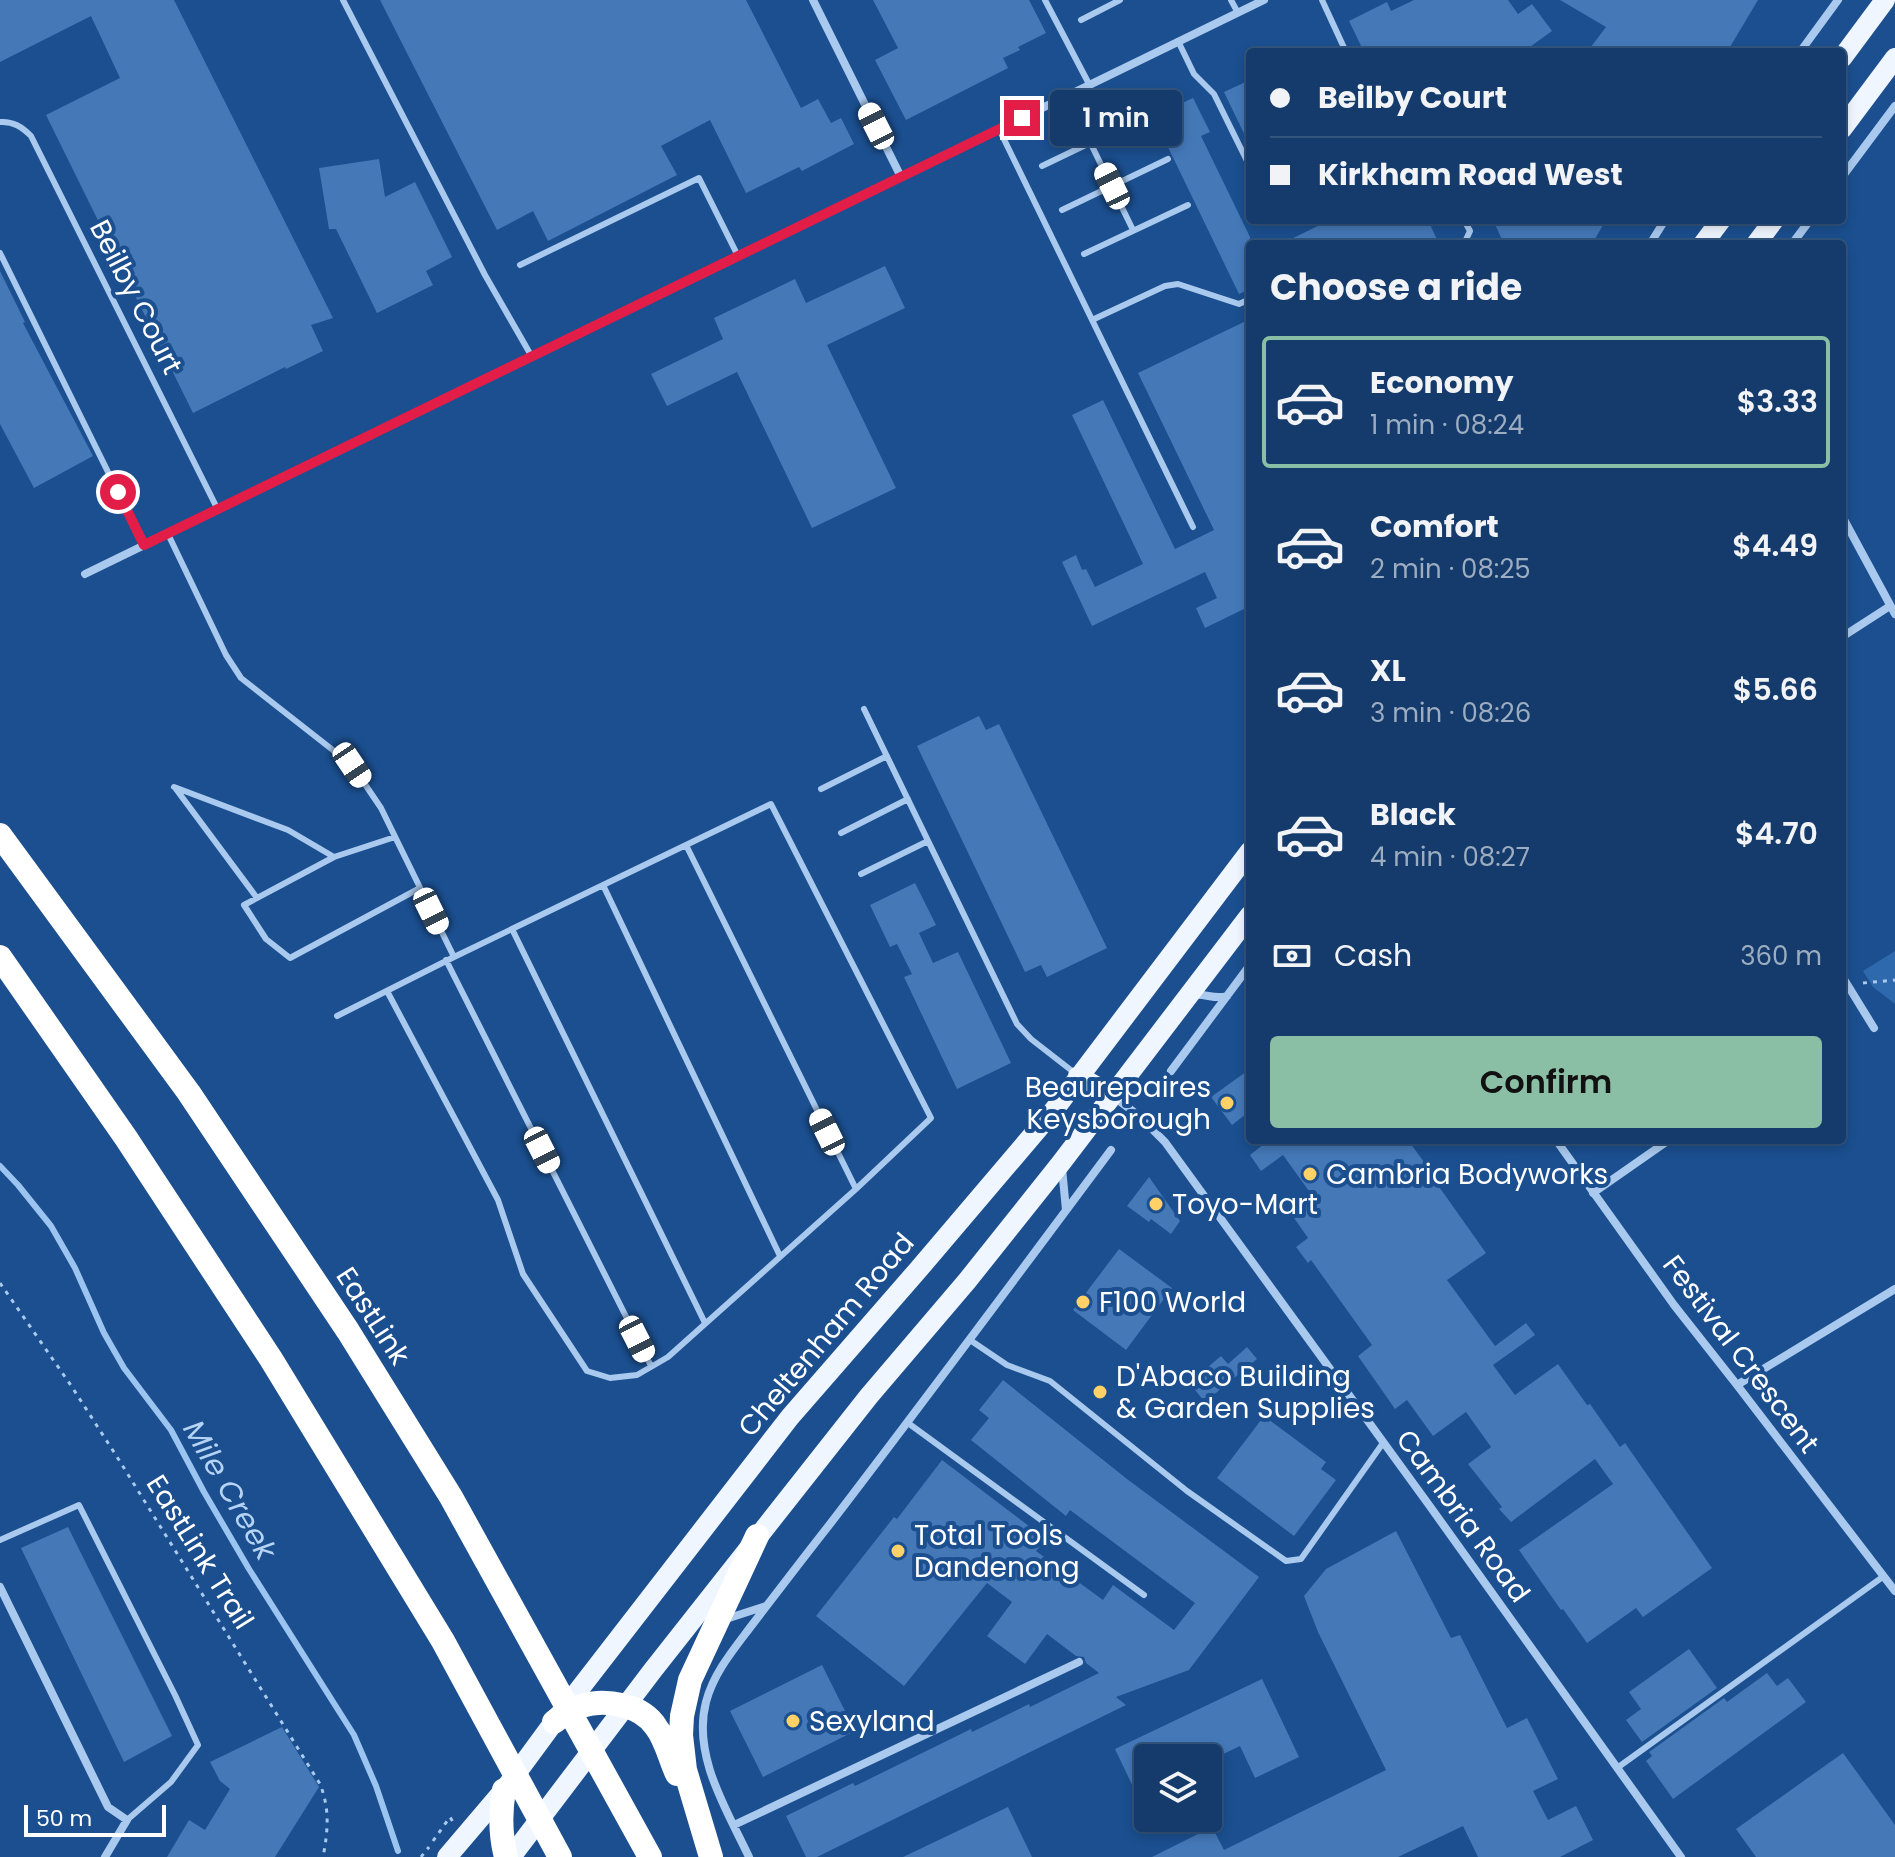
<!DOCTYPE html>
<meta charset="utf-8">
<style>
body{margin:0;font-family:Poppins,sans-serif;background:#1d4271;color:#f1f3f6;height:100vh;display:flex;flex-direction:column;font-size:30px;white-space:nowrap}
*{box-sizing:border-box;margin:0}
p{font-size:26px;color:#9dadc1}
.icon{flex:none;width:44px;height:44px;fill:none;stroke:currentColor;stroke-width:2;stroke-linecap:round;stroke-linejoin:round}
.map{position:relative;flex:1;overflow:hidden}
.details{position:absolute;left:1246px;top:240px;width:600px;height:904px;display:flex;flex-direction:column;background:#143b6b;border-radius:8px;box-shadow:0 4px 12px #0003,0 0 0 2px #33557e}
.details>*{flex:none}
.banner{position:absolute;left:1246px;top:48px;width:600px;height:176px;border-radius:8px;box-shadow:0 4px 12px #0003,0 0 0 2px #33557e;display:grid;align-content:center;height:176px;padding:0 24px;background:#143b6b}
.buttons{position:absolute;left:1134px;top:1744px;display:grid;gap:16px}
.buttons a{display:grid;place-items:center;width:88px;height:88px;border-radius:8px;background:#143b6b;box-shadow:0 4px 12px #0003,0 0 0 2px #33557e;font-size:40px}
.scale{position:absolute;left:24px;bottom:20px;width:142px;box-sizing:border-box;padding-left:8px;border:4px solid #fff;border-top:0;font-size:22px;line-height:28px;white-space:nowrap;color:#fff;-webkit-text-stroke:6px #1b4f8f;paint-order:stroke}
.end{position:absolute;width:36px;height:36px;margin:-18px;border:10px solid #e11d48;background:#fff;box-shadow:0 0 0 4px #fff}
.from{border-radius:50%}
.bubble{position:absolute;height:56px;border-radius:8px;background:#143b6b;box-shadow:0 4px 12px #0003,0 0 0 2px #33557e;font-size:26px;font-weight:600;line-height:56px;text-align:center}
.car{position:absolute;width:24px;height:48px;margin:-24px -12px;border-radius:10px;box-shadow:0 0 6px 2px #0007;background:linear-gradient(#fff 24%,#345 0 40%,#fff 0 76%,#345 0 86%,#fff 0)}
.banner b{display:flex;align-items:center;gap:28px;height:76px;font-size:30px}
.banner b+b{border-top:2px solid #33557e}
.banner i{width:20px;height:20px;background:#f1f3f6}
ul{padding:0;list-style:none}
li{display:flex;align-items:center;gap:24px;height:132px;margin:0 16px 12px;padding:0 8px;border:4px solid transparent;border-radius:8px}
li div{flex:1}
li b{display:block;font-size:30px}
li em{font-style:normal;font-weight:600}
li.active{border-color:#8abfa5}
li>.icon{width:72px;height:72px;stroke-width:1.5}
h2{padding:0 24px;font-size:36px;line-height:96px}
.pay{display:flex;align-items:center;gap:20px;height:88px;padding:0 24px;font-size:30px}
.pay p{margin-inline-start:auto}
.cta{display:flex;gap:16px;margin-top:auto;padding:16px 24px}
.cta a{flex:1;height:92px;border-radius:8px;background:#8abfa5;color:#111;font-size:32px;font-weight:600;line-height:92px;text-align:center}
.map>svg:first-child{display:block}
.green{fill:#2e69ad}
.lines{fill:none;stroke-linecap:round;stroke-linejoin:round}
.stream{stroke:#9cc4f0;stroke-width:6}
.building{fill:#4478b7}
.path{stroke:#a9c9ee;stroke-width:3;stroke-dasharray:4 6;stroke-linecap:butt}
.service{stroke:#a9c9ee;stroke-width:6}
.minor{stroke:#a9c9ee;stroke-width:8}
.primary{stroke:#f0f6ff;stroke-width:20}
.motorway{stroke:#fff;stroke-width:24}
.route{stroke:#e11d48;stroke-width:10}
.poi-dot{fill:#ffd166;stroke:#1b4f8f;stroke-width:3}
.labels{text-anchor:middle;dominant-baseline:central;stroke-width:8;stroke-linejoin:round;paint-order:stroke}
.street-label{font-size:28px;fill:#fff;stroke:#1b4f8f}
.poi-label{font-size:28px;fill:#fff;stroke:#1b4f8f;text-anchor:start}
.water-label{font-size:30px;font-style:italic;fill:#b5d3f5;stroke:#1b4f8f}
</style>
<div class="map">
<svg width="1895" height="1857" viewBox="0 0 1895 1857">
<rect width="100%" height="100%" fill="#1b4f8f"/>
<path class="green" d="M1895,951V1004L1873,987L1863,971Z"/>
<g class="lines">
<path class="stream" d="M0,1166L18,1185L51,1226L75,1268L104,1333L124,1368L171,1430L204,1492L249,1569L354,1735L376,1786L398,1851"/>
</g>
<path class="building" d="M0,0H174L333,318L311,325L323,351L286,369L285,367L193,413L46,115L120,78L91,16L0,62Z
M380,0H746L801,108L818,99L831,123L841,118L854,144L802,171L799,167L746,193L710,120L661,146L677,175L548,241L533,211L497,230Z
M873,0H1029L1046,33L1018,47L1020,50L1003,58L1008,68L906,120L875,60L898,48Z
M1414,0H1508L1518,14L1532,4L1552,31L1523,52H1364L1349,21L1387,2L1391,11Z
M1560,0H1758L1727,52H1587L1606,27Z
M1250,80V146L1224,92Z
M1193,98L1210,132L1201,136L1250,237V289L1239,294L1152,114L1166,107L1167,110Z
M379,159L385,197L415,182L452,257L426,271L433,285L377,313L336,229H329L319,168Z
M1330,220H1428L1439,244H1281Z
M1493,220H1606L1592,244H1504Z
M885,266L905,308L827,345L896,488L812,528L737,372L667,406L651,374L723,339L714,318L795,279L806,303Z
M0,271L25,322L23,323L93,456L34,488L0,424Z
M1250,319V606L1205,628L1196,608L1217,598L1205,572L1092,626L1062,562L1076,555L1082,570L1086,569L1095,587L1143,564L1072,415L1103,400L1175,549L1214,530L1138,373Z
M979,716L986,730L999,724L1107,948L1047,977L1041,965L1025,972L917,746Z
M915,883L936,925L919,933L933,963L958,952L1011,1063L957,1089L904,977L912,974L897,944L890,947L870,905Z
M1250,1069V1111L1232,1125L1211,1097Z
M1269,1140H1408L1432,1173L1430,1174L1486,1253L1447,1280L1495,1346L1526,1323L1535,1335L1493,1365L1515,1395L1558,1364L1587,1405L1590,1404L1620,1447L1625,1443L1712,1568L1643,1617L1636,1608L1587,1643L1563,1609L1561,1610L1519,1550L1613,1484L1595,1459L1511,1522L1499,1509L1502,1507L1468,1464L1491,1447L1466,1412L1433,1436L1407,1400L1395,1409L1358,1356L1372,1345L1311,1260L1308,1263L1296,1247L1308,1238L1292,1215L1314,1198L1283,1155L1261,1171L1250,1155Z
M1149,1177L1180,1221L1171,1234L1151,1219L1149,1222L1127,1206Z
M1119,1249L1172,1288L1126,1350L1073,1310Z
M1247,1347L1257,1359L1205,1402L1189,1383L1221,1356L1228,1364Z
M1003,1380L1127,1479L1259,1577L1189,1670L1116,1697L1126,1705L817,1857H806L786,1816L853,1783L855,1786L971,1729L972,1732L1029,1704L1030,1707L1099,1673L1086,1663L1084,1657L1076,1656L1047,1634L1025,1664L987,1636L1012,1602L987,1583L904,1686L816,1616L894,1517L897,1519L942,1460L1046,1539L1036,1551L1103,1600L1113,1585L1174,1630L1195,1603L1070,1510L1066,1516L971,1440L989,1418L979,1410Z
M1264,1416L1326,1462L1321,1469L1336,1480L1294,1536L1217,1478Z
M68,1527L172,1736L124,1762L21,1548Z
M1396,1531L1451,1638L1460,1635L1507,1728L1527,1718L1558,1779L1533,1791L1548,1820L1576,1806L1593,1840L1560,1857H1478L1463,1826L1398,1857H1152L1212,1827L1224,1850L1386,1770L1318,1632L1304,1596L1326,1569Z
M1689,1649L1717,1688L1642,1742L1626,1720L1641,1709L1629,1692Z
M822,1665L855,1731L763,1777L730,1711Z
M1767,1673L1777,1686L1788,1678L1806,1702L1673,1799L1646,1761L1652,1756L1649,1752L1724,1698L1727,1702Z
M1262,1679L1299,1757L1255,1778L1240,1746L1215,1758H1148V1790L1137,1795L1115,1749Z
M282,1727L319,1787L275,1857H167L189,1820L205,1830L230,1789L220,1781L210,1762Z
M1843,1753L1895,1825V1857H1756L1736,1829Z
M1008,1807L1032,1857H903Z"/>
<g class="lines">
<path class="path" d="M1863,983L1895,980
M0,1283L72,1387L119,1460L320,1784C330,1809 328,1831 323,1857
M433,1841L450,1817L453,1822
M421,1857L429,1847"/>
<path class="service" d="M343,0L485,275L532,357
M1045,0L1089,84
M1231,0L1238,13
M1322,0L1346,52
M1081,20L1120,0
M1178,41L1194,74L1214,94L1250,167
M1067,95L1133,230
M0,122C13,121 22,127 31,136L218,510
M999,129L1193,527
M1042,166L1146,116
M1062,210L1168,159
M1464,244L1470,231L1464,220
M0,253L144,545
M1084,254L1188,205
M520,265L699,178L738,256
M1092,320L1165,286L1178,284L1239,304L1250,299
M168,534L226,655L241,678L352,765L381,808L454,957
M864,709L1017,1024L1031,1039L1076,1074
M174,787L288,830L334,857
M176,789L257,898
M821,789L887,756
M841,833L908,799
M395,837L334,857L244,905L266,939L290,958L420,888
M686,845L856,1189
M861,874L928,841
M603,885L780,1256
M512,929L705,1323
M446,960L651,1366
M337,1016L454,957L771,804L931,1118L856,1189L668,1357L637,1375L610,1378L587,1371L523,1274L498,1200L387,991
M970,1340L1007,1365L1050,1381L1187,1491L1286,1561L1301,1559L1383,1443
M908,1423L1144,1595
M0,1540L79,1505L175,1695L198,1745L171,1782L127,1820
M1617,1768L1884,1576"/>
<path class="minor" d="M813,0L901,177
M1800,52L1838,0
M1842,177L1895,106
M1650,244L1665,220
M1792,244L1810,220
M1842,516L1895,614
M85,574L1264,0
M1842,637L1890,606
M1842,976L1874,1028
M1193,995C1205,993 1215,1000 1227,996
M1171,1071L1250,965
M1113,1096L1139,1116L1165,1142L1429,1505L1681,1857
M1556,1140L1674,1305L1737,1385L1895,1591
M1062,1168L1066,1210
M1593,1193L1669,1140
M1737,1385L1895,1289
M0,1587L108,1807L127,1820L105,1857
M726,1619L766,1606
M734,1825L1079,1662
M749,1857C727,1810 692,1756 706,1702C714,1672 734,1649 752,1625C778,1591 804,1557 830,1524C925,1400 1018,1275 1111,1150"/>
<path class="primary" d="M1842,58L1885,0
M1842,129L1895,58
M1703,244L1721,220
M1756,244L1774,220
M1078,1076L1112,1095
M447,1857L504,1790L554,1722L790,1417L918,1270L1054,1110L1250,851
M511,1857L653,1670L869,1396L967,1281L1061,1163L1250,915"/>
<path class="motorway" d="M0,835L189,1093L348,1331L451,1497L650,1857
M0,957L126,1138L271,1359L443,1641L560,1857
M554,1722C562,1715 571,1709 581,1706C606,1698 642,1705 656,1727C666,1740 670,1759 677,1774
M504,1790C500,1813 500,1834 506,1857
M711,1857L685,1770L681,1735L682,1716L690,1680L757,1536"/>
</g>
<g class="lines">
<path class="route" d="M118,492L144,545L1022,118"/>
</g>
<g class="poi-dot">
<circle cx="1227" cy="1103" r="8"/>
<circle cx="1310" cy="1174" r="8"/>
<circle cx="1156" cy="1204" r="8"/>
<circle cx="1083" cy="1302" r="8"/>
<circle cx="1100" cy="1392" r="8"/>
<circle cx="898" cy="1551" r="8"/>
<circle cx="793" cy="1721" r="8"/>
</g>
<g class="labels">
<g class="street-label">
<text transform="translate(136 297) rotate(63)">Beilby Court</text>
<text transform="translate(373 1316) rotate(57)">EastLink</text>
<text transform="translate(826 1335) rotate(-50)">Cheltenham Road</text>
<text transform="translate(1741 1354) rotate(53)">Festival Crescent</text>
<text transform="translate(1463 1516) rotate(54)">Cambria Road</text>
<text transform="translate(200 1552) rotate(58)">EastLink Trail</text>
</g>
<g class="poi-label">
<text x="1211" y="1087" text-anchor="end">Beaurepaires<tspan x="1211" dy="32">Keysborough</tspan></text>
<text x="1326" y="1174">Cambria Bodyworks</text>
<text x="1172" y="1204">Toyo-Mart</text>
<text x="1099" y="1302">F100 World</text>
<text x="1116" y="1376">D'Abaco Building<tspan x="1116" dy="32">&amp; Garden Supplies</tspan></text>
<text x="914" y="1535">Total Tools<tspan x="914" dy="32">Dandenong</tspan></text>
<text x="809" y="1721">Sexyland</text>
</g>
<g class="water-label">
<text transform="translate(230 1490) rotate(60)">Mile Creek</text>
</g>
</g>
</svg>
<div class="buttons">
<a><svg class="icon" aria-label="layers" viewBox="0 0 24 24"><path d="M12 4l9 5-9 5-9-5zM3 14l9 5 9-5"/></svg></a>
</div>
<div class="scale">50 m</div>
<i class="end from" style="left:118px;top:492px"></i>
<i class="end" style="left:1022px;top:118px"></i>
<div class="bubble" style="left:1050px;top:90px;width:132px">1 min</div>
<i class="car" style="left:876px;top:126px;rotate:333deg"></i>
<i class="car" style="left:1112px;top:186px;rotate:334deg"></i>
<i class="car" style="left:352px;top:765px;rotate:146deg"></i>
<i class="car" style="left:431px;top:911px;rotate:154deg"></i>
<i class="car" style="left:827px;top:1132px;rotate:334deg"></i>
<i class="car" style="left:542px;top:1150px;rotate:153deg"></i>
<i class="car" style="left:637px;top:1339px;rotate:153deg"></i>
<div class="banner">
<b><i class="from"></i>Beilby Court</b>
<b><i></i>Kirkham Road West</b>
</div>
<section class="details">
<h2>Choose a ride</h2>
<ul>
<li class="active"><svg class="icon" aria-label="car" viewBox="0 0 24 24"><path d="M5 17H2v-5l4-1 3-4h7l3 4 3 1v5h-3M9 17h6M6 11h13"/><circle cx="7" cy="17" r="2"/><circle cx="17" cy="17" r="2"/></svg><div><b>Economy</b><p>1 min · 08:24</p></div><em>$3.33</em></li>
<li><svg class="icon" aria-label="car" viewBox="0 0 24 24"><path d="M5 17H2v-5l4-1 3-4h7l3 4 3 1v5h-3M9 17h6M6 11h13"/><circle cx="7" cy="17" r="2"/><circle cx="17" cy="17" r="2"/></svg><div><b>Comfort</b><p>2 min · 08:25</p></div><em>$4.49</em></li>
<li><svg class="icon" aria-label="car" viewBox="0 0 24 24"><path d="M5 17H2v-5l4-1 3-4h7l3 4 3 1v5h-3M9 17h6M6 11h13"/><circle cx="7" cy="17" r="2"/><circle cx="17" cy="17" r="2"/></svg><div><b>XL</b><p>3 min · 08:26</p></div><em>$5.66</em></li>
<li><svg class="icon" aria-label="car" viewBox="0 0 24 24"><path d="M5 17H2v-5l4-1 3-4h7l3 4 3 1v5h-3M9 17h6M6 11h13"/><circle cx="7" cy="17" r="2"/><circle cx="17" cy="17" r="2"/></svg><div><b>Black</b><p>4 min · 08:27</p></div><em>$4.70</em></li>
</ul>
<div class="pay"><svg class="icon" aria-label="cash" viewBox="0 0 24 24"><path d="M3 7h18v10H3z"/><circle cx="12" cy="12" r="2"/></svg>Cash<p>360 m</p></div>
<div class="cta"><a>Confirm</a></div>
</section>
</div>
